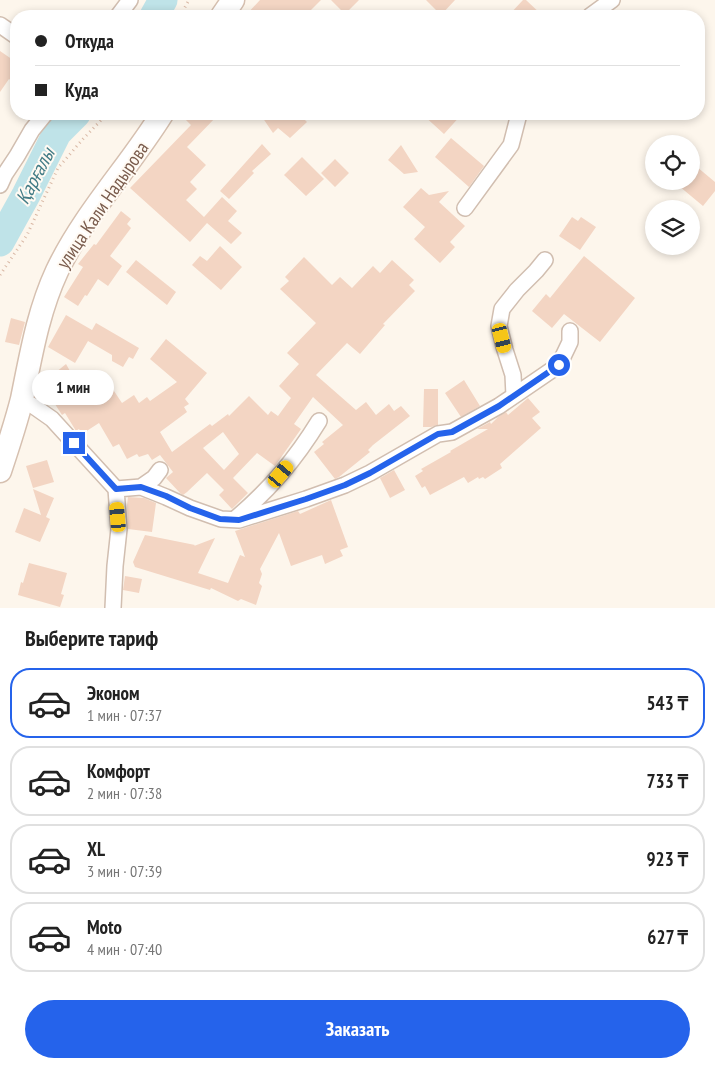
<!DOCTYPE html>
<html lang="ru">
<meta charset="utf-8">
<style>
body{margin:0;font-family:"PT Sans Narrow",sans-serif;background:#f6f6f6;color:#222;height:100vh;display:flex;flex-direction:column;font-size:19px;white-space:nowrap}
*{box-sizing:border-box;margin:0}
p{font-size:16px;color:#767676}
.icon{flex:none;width:28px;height:28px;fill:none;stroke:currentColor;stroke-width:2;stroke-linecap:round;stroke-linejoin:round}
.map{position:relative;height:608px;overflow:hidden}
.sheet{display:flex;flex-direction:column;background:#fff;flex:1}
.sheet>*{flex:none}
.banner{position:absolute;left:10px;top:10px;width:695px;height:110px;border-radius:20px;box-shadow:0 2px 8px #0003;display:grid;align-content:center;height:110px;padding:0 25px;background:#fff}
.tools{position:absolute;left:645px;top:135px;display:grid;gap:10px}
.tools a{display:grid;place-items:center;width:55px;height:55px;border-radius:50%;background:#fff;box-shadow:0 2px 8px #0003;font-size:25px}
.end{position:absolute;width:22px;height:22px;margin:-11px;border:6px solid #2563eb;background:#fff;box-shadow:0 0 0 2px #fff}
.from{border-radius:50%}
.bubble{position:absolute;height:35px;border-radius:18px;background:#fff;box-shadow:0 2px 8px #0003;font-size:16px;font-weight:700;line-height:35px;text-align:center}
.car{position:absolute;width:15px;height:30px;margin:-15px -8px;border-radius:6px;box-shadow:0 0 4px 1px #0007;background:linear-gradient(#f5c518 24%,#345 0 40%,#f5c518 0 76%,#345 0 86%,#f5c518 0)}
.banner b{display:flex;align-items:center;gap:18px;height:48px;font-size:19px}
.banner b+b{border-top:1px solid #e0e0e0}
.banner i{width:12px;height:12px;background:#222}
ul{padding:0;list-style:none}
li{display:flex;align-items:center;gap:15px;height:70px;margin:0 10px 8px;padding:0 15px;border:2px solid #e0e0e0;border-radius:20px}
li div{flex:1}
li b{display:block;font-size:19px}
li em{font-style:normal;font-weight:700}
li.selected{border-color:#2563eb}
li>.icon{width:45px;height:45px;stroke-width:1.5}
h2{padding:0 25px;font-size:22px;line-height:60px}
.primary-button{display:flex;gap:10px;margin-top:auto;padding:10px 25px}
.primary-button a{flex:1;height:58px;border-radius:30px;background:#2563eb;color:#fff;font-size:20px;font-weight:700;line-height:58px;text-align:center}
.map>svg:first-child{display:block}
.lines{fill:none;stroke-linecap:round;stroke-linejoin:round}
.river{stroke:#bfe3e8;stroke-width:29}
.building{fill:#f3d5c3;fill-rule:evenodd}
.street-casing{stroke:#d1beb0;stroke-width:18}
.secondary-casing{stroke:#d6c0b0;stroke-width:25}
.path{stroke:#d9b8a5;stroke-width:3;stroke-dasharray:1 4;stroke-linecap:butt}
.street{stroke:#fff;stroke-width:15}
.secondary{stroke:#fff;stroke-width:22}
.route{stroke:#2563eb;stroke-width:6}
.labels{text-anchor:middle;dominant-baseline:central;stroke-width:4;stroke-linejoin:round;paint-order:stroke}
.street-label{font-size:19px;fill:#7a5c4d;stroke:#fffaf3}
.water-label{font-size:20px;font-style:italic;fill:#437c86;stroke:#fffaf3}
</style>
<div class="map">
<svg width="715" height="608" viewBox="0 0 715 608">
<rect width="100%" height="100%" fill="#fdf6ec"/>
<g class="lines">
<path class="river" d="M154,16L163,0
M0,242L26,195L57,133L76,114"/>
</g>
<path class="building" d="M260,0H321L305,16H245Z
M331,0H359L345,14Z
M426,0H455L441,15Z
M523,0H526L543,16H508Z
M0,51L16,62V84L9,79L0,92Z
M180,114H219L187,147L206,165L190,182L197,189L186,200L204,217L222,197L237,211L228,221L242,233L231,244L207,223L190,242L130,188L191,125Z
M260,114H299L307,122L290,138L278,128L273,133Z
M422,114H462L444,134Z
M451,138L484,166L469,187L435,157Z
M262,144L271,154L252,171L254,173L229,199L220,191Z
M401,145L418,172L404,174L388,160Z
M302,157L324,179L306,196L284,175Z
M335,159L349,173L335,187L321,173Z
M691,162L715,182V191L703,206L673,181H691Z
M421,188L429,195L449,191L439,202L465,226L450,242L455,247L440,263L414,239L425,227L403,207Z
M121,211L131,219L127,224L131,228L110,256L122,266L108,286L98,279L87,296L85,295L78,306L64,297L83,267L78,264L94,244L96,245Z
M572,217L578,221L581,217L596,227L580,250L559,236Z
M220,246L242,267L221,290L192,265L200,256L207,261Z
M584,256L635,298L600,342L564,314L552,328L532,311L546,294L550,298Z
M304,257L332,285L340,277L352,288L373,266L380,273L392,260L414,280L409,285L415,291L383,324L385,325L360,354L347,343L316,375L356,410L366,402L376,415L389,404L394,411L401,406L410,416L373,445L368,450L370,452L339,477L335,479L314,452L324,444L322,442L343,425L313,397L294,424L301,429L275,466L257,453L233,478L248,493L232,509L219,495L224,490L207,473L187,492L183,495L180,493L166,478L173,472L160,455L152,460L148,454L139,457L137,454L127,459L119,444L113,447L99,423L82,434L79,429L76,431L65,413L62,415L53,401L63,394L50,377L66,364L88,403L112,388L122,403L134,395L139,403L147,397L150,401L177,382L150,359L166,339L207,373L185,399L189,404L184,407L187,412L160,432L172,452L210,424L212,426L228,414L229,416L249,396L268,415L271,411L278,416L291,398L279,386L299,364L287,353L316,323L280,289L289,281L285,277ZM223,432L239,454L224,470L203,448Z
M136,260L176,292L167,305L126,272Z
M66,315L92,330L96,323L139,348L133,359L129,357L123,367L112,361V355L88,341L75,363L48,347Z
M11,318L25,322L19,345L5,342Z
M464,380L480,406L461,417L445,393Z
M424,389H438V425L431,427H423Z
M528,398L540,412L532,418L541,428L500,464L502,468L485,479L483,477L479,479L478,477L468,483L464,477L430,495L425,486L422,488L415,476L423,471L421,469L451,452L450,451L488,429H477L490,422L491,424L498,417L506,412L508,415Z
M47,460L54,482L33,488L26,466Z
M394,470L405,490L390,498L380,478Z
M33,489L54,498L46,517L50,519L40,542L15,532L24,508L41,515Z
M128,497L144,498L156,503L152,532L128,529L127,505Z
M331,500L348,547L340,550L343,556L325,564L322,555L291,566L279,533L260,569L262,574L259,583L262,586L256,605L241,599L238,601L211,588L210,590L135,567L133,562L145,535L195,545L194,546L215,538L198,573L228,583L240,555L245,557L235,531L298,511L300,514Z
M29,563L67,573L61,594L64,595L60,607L18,595L21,582L23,583Z
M125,576L142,579L139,593L123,590Z"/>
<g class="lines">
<defs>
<path id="street" d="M118,16L130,0
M590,16L612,0
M0,25L16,36
M0,185L5,174L17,156L32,130L45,114
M465,208L511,145L519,114
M514,396L513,375L505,350L499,326L502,309L517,290L536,271L545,260
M21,401L32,405L52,419L116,489L141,487L166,497L190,508L221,519L239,520L306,499L345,485L370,473L438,434L452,432L499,406L559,365L570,342V331
M141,487L154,478L160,470
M235,519C270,489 295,460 319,421
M113,608L115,566L119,529L116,489"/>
<path id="secondary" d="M222,16L233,0
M0,471C8,447 16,423 22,399C31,355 38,312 57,271C84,214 129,167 162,114"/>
</defs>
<use href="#street" class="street-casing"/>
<use href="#secondary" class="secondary-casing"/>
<path class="path" d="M180,16L189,0
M0,275L27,235L58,168L83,139L107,114"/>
<use href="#street" class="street"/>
<use href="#secondary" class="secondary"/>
</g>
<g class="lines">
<path class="route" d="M74,443L116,489L141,487L166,496L190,508L220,519L239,520L306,499L345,485L370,473L438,434L452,432L499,406L559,365"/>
</g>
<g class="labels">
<g class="street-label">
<text transform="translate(102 205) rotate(-56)">улица Кали Надырова</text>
</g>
<g class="water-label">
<text transform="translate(35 176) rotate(-62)">Қарғалы</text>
</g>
</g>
</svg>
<div class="tools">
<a><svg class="icon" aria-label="locate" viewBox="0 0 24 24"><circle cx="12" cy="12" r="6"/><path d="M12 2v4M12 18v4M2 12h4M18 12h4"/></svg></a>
<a><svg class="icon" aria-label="layers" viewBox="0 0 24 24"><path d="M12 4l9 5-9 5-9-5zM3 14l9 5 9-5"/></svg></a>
</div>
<i class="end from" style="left:559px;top:365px"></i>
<i class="end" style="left:74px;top:443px"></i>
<div class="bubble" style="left:32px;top:370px;width:82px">1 мин</div>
<i class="car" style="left:502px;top:338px;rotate:166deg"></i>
<i class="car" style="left:281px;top:474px;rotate:40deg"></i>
<i class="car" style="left:118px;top:517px;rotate:355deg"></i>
<div class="banner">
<b><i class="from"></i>Откуда</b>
<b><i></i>Куда</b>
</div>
</div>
<section class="sheet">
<h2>Выберите тариф</h2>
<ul>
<li class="selected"><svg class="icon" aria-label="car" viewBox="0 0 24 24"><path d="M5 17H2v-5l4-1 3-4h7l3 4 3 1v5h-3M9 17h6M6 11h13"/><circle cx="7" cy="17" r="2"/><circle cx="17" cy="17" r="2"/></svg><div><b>Эконом</b><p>1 мин · 07:37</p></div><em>543 ₸</em></li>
<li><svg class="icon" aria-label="car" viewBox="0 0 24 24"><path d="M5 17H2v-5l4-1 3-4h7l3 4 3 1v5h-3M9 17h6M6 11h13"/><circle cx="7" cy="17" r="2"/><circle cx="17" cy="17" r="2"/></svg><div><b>Комфорт</b><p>2 мин · 07:38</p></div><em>733 ₸</em></li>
<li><svg class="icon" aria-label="car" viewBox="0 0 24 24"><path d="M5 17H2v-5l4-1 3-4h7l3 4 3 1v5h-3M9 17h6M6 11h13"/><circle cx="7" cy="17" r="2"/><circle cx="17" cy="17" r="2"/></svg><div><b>XL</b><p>3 мин · 07:39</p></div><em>923 ₸</em></li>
<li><svg class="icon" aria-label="car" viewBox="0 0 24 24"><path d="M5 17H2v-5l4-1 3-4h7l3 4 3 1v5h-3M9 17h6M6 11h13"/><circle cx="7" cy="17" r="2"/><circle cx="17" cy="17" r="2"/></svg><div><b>Moto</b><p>4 мин · 07:40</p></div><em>627 ₸</em></li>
</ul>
<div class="primary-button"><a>Заказать</a></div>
</section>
